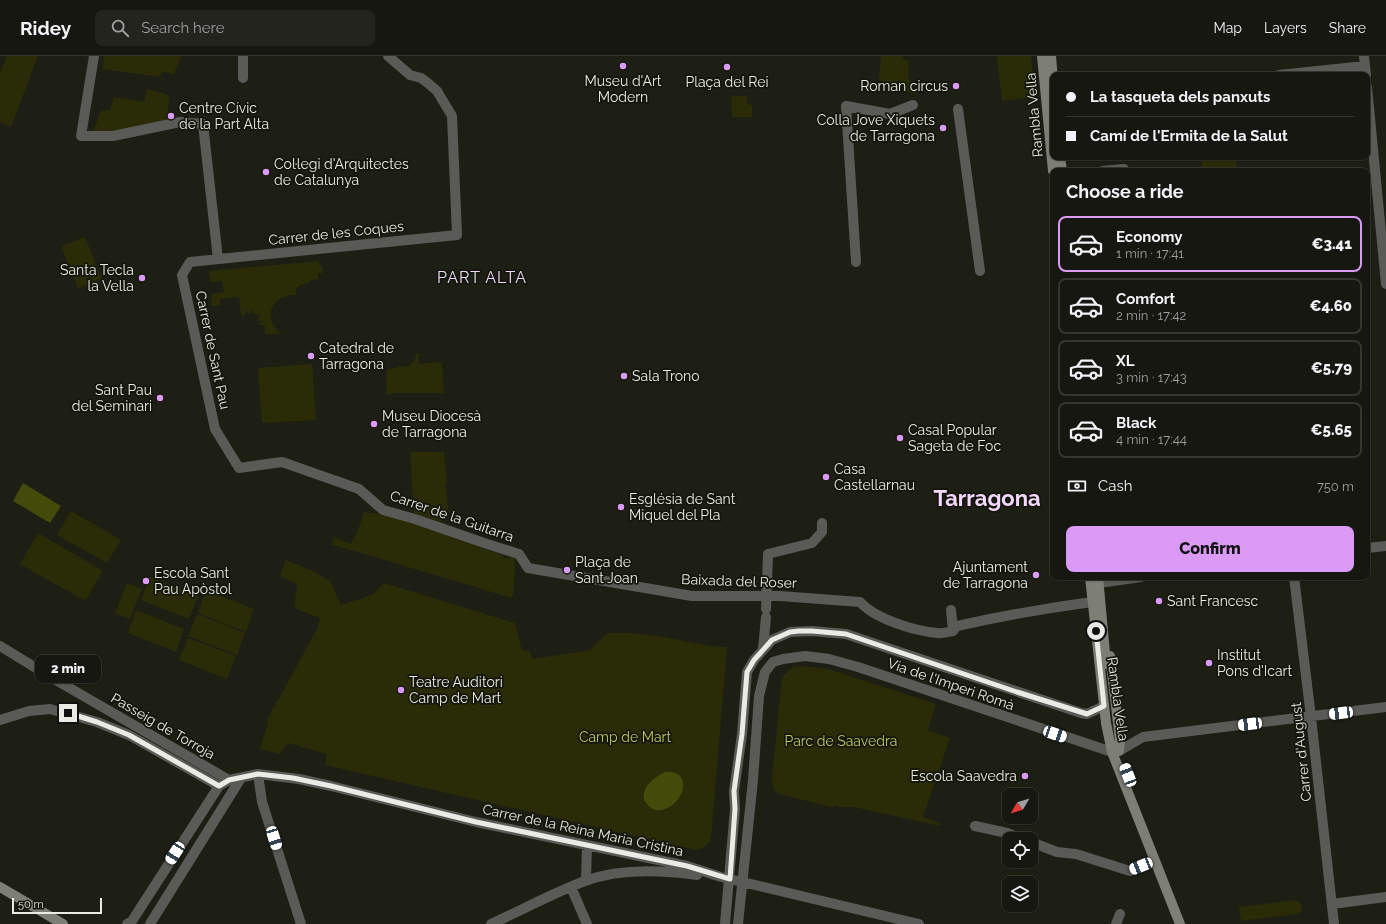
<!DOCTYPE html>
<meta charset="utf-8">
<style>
body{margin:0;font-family:Raleway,sans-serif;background:#23241e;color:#f1f3f6;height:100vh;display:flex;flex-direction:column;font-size:15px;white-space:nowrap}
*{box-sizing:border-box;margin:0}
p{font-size:13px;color:#9e9f9f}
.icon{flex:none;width:22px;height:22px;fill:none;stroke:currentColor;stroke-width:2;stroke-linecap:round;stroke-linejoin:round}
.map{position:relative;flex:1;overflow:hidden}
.sheet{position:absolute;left:1050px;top:112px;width:320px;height:412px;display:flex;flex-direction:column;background:#161710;border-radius:8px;box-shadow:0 1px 3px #0004,0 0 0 1px #353630}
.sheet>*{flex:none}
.top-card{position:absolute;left:1050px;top:16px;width:320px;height:88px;border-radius:8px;box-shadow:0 1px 3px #0004,0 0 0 1px #353630;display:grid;align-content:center;height:88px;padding:0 16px;background:#161710}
.needle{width:26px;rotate:232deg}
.buttons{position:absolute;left:1002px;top:732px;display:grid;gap:8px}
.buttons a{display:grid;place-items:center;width:36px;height:36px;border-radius:8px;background:#161710;box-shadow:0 1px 3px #0004,0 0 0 1px #353630;font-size:20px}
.scale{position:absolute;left:12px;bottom:10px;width:90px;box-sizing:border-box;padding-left:4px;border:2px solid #e9ebe4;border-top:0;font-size:11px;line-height:14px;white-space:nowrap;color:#e9ebe4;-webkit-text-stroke:3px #14160c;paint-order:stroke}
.end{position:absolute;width:18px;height:18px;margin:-9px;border:5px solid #e9ebe4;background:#111;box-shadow:0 0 0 2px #111}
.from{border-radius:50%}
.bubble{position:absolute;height:28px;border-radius:8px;background:#161710;box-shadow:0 1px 3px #0004,0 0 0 1px #353630;font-size:13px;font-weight:800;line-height:28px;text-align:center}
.car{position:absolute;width:12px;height:24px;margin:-12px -6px;border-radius:5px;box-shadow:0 0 3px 1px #0007;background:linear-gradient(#fff 24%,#345 0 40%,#fff 0 76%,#345 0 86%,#fff 0)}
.top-card b{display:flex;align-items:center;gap:14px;height:38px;font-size:15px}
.top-card b+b{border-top:1px solid #353630}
.top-card i{width:10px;height:10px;background:#f1f3f6}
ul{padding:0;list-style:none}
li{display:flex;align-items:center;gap:12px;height:56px;margin:0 8px 6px;padding:0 8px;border:2px solid #353630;border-radius:8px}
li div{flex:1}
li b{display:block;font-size:15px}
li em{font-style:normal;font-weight:800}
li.selected{border-color:#da9af6}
li>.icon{width:36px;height:36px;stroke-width:1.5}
h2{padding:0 16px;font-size:18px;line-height:48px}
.pay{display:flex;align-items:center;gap:10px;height:44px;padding:0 16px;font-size:15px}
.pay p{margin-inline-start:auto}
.action{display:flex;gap:8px;margin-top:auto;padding:8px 16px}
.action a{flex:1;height:46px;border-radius:8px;background:#da9af6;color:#111;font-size:16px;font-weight:800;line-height:46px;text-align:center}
header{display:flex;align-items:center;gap:24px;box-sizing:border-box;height:56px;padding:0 20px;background:#161710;border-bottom:1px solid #353630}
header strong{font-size:19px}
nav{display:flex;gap:22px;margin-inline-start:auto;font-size:14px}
.search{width:280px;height:36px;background:#23241e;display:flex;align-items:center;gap:10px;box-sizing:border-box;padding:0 14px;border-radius:8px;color:#9e9f9f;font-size:15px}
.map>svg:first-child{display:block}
.green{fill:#292c07}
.water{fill:#444a09}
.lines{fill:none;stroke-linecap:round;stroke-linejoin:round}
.street{stroke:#5a5b56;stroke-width:10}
.secondary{stroke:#7d7e76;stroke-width:10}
.route{stroke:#e9ebe4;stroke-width:5}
.poi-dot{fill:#da9af6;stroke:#14160c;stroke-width:1.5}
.labels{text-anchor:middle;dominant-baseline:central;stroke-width:3.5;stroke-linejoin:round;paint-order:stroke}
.poi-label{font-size:14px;fill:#e9ebe4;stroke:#14160c;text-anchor:start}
.street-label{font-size:14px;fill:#e9ebe4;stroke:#14160c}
.park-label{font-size:14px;fill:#bdca5d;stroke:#14160c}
.quarter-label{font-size:16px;letter-spacing:1px;fill:#f2d7fe;stroke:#14160c}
.town-label{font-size:22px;font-weight:bold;fill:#f2d7fe;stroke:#14160c}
</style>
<header>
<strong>Ridey</strong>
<div class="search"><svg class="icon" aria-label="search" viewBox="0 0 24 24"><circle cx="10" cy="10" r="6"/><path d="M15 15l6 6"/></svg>Search here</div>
<nav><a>Map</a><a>Layers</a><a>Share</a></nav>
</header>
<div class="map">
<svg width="1386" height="868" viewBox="0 0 1386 868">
<rect width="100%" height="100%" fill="#1d1f15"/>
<path class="green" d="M7,0H38L11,71L0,66V17Z
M104,0H181L174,18L162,16L160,21L103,13Z
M881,0H902L904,4L909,5L908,20L916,39L879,25Z
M997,0H1031L1034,41L1002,45Z
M147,33L169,39L167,64L112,77L93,75L101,55L110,54L114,41L144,46Z
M731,40H747V48L752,49V61H732Z
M1200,101H1236L1237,115H1204Z
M85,181L102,223L78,232L61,190Z
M319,205V210H322L323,217H318V223L311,224L309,227L300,229L296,233V239H288V240L283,242L282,241C267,250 267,266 282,278H265V269H260V266H262V264L259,265L258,261L260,259L259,258L257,259L254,258V255L252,254V257H248L247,255H245L246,258L243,260L241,259L239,241L220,243V249L212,250L211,238L224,236L222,225L211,226L209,215Z
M416,297L420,299L418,301L419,308L442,306L444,337H393L388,340L387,337V331L386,324H387L386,316L389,313L396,312L399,309L401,311L409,310L415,303Z
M312,308L316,364L262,367L258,312Z
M410,396H444L447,426L445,427L449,458L445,457L441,466L414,457Z
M71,455L121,484L107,507L57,479Z
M364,456C413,461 457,487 504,499L503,502L509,503L510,500L515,501L514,533L512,542L358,496L332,489L334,481L351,488L358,474Z
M38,477L103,515L85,545L20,508Z
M286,504L311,514L330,525L341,549L372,539L384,527L515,567L522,595L529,594L533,603L590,594L604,580L610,577H630L658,580L710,590L727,591L711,782C708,790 703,792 696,794L325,709L327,698L288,687L280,698L260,693L268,666L267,664L311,584L317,573L320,562L294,552L297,528L280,520Z
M150,521L198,540L189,563L141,544Z
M127,527L142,533L130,563L115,557Z
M206,534L254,553L246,576L198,557Z
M136,554L184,573L176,596L128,577Z
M197,558L245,577L237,599L188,580Z
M188,582L236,600L227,623L179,604Z
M801,610L828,613L936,648L928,674L950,682L923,761L940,767V770L854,751H839L837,749L832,751L779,738C773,733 772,730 772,722L782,621L793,611Z
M1296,844C1303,848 1304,853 1298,858L1241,865L1239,851Z"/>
<path class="water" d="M23,427L61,450L50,467L13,445Z
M665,716C696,713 683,754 658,754C654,754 650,752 647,748C636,735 654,721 665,716Z"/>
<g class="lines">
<path class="street" d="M94,0L81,80H113L180,66L203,68L218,203
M388,0L410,19L421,22L429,28L437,35L452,60L457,179L190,206L182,219L215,373L239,412L282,406L359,433L383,454L415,463L484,487L519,498L528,512L692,540H780L860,546C875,563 915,575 937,577C942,578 948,576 953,575
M1364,0L1366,19
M1279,19L1365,10
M243,22V0
M1367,31L1386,228
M958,53L980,215
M1103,115L1124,113
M856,206L846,50L890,58L913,49
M1367,492L1386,490
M1294,521L1311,661L1334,868
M766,553L768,498L812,487L822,476V467
M951,554L953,575
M953,575L957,570C1002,560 1047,552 1092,546L1099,527L1141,521
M0,590L54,623L229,724
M763,593L766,561
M0,664L29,655L50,653L97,666L129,679L219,730
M258,718L262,746L301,868
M975,770L1007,777L1023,783
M1031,786L1057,796L1076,798L1130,815L1155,805
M586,824L587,789
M571,831L587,868
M1332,848L1386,841
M127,868L132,865L219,730L229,724L258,718L299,723L331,730L476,766L687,810L721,821L919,868
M150,868L241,722
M491,868C522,854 553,837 585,825C620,812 662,814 697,819
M725,868L735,753L734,735L742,678L747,616L754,604L772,584L790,576L812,575L846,578L1081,657L1087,658L1104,650
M738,868L753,724L759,640L765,616L773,606L783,603L805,600L829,603L858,611L1112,696L1119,695L1143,681L1386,651
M1116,868L1120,858"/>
<path class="secondary" d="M1042,0L1053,115
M1051,0L1053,24
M1060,101L1062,115
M1090,521L1106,667L1112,696L1180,868
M1098,521L1106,608
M1110,600L1120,684L1119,695
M0,831L63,868"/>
</g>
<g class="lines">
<path class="route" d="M68,657L97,666L129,679L219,730L229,724L258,718L293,722L331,730L476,766L687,810L730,823L735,753L734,735L742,678L747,616L754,604L772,584L790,576L799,575H812L846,578L1017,636L1087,658L1104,650L1096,575"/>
</g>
<g class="poi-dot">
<circle cx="623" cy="10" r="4"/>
<circle cx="727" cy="11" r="4"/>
<circle cx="956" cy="30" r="4"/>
<circle cx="171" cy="60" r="4"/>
<circle cx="943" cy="72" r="4"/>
<circle cx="266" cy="116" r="4"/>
<circle cx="142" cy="222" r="4"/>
<circle cx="311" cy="300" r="4"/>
<circle cx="624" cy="320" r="4"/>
<circle cx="160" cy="342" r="4"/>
<circle cx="374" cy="368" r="4"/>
<circle cx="900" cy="382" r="4"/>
<circle cx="826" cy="421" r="4"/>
<circle cx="621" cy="451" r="4"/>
<circle cx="567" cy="514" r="4"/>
<circle cx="1036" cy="519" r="4"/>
<circle cx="146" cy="525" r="4"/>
<circle cx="1159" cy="545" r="4"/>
<circle cx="1209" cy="607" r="4"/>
<circle cx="401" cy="634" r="4"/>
<circle cx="1025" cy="720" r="4"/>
</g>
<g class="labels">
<g class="poi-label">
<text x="623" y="25" text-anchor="middle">Museu d'Art<tspan x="623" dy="16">Modern</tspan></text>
<text x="727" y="26" text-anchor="middle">Plaça del Rei</text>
<text x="948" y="30" text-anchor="end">Roman circus</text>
<text x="179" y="52">Centre Cívic<tspan x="179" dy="16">de la Part Alta</tspan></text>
<text x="935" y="64" text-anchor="end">Colla Jove Xiquets<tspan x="935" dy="16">de Tarragona</tspan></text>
<text x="274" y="108">Col·legi d'Arquitectes<tspan x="274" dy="16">de Catalunya</tspan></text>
<text x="134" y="214" text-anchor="end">Santa Tecla<tspan x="134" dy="16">la Vella</tspan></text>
<text x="319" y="292">Catedral de<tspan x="319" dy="16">Tarragona</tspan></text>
<text x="632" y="320">Sala Trono</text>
<text x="152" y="334" text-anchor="end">Sant Pau<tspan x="152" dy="16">del Seminari</tspan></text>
<text x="382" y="360">Museu Diocesà<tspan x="382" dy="16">de Tarragona</tspan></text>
<text x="908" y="374">Casal Popular<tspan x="908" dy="16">Sageta de Foc</tspan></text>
<text x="834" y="413">Casa<tspan x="834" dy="16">Castellarnau</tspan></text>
<text x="629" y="443">Església de Sant<tspan x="629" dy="16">Miquel del Pla</tspan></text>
<text x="575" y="506">Plaça de<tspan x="575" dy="16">Sant Joan</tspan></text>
<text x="1028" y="511" text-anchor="end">Ajuntament<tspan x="1028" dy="16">de Tarragona</tspan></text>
<text x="154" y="517">Escola Sant<tspan x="154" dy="16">Pau Apòstol</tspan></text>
<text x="1167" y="545">Sant Francesc</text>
<text x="1217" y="599">Institut<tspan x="1217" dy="16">Pons d'Icart</tspan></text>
<text x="409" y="626">Teatre Auditori<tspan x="409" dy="16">Camp de Mart</tspan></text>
<text x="1017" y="720" text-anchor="end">Escola Saavedra</text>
</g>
<g class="street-label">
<text transform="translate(1034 59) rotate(-95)">Rambla Vella</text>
<text transform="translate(336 177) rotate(-6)">Carrer de les Coques</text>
<text transform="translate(213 294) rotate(78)">Carrer de Sant Pau</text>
<text transform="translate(452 460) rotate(19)">Carrer de la Guitarra</text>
<text transform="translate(739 525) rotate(2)">Baixada del Roser</text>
<text transform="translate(951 628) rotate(19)">Via de l'Imperi Romà</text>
<text transform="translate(1118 643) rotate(82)">Rambla Vella</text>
<text transform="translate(163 670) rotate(30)">Passeig de Torroja</text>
<text transform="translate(1301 696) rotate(-96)">Carrer d'August</text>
<text transform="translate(583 774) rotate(12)">Carrer de la Reina Maria Cristina</text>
</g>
<g class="park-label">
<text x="625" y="681">Camp de Mart</text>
<text x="841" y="685">Parc de Saavedra</text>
</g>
<g class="quarter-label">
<text x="482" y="221">PART ALTA</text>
</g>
<g class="town-label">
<text x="987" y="442">Tarragona</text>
</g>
</g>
</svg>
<div class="buttons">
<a><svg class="needle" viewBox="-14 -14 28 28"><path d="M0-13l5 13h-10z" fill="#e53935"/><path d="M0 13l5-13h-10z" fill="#9e9f9f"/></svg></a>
<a><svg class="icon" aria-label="locate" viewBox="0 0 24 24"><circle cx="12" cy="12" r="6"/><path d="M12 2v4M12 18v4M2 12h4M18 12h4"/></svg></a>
<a><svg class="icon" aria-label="layers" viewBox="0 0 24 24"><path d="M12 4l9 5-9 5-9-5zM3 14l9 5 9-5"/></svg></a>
</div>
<div class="scale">50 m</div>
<i class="end from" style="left:1096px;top:575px"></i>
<i class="end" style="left:68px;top:657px"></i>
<div class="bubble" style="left:35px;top:599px;width:66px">2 min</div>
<i class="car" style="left:1341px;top:657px;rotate:263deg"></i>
<i class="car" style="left:1250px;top:668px;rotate:263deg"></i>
<i class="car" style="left:1055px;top:678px;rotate:109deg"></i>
<i class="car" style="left:1128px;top:719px;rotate:339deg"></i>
<i class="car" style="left:274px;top:782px;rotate:163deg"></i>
<i class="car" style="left:175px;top:797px;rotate:213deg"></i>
<i class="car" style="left:1141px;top:810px;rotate:248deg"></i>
<div class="top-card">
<b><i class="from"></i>La tasqueta dels panxuts</b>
<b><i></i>Camí de l'Ermita de la Salut</b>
</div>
<section class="sheet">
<h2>Choose a ride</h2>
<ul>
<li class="selected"><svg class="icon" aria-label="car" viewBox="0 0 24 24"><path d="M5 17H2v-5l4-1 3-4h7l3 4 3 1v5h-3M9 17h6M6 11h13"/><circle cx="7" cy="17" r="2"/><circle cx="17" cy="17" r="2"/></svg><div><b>Economy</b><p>1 min · 17:41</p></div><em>€3.41</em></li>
<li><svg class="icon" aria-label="car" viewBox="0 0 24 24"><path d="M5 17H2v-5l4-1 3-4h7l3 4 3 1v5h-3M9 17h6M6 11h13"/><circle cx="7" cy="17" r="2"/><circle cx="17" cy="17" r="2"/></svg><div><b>Comfort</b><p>2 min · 17:42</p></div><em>€4.60</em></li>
<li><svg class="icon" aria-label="car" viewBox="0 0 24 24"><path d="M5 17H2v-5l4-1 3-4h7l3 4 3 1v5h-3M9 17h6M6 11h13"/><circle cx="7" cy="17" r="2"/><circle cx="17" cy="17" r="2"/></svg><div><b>XL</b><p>3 min · 17:43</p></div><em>€5.79</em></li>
<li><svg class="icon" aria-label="car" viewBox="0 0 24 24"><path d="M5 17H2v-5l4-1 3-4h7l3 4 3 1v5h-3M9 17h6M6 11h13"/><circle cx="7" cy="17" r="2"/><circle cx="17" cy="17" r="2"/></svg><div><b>Black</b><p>4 min · 17:44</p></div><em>€5.65</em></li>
</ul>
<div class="pay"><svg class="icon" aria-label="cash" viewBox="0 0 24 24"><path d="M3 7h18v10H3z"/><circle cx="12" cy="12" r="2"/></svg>Cash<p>750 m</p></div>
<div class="action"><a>Confirm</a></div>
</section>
</div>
